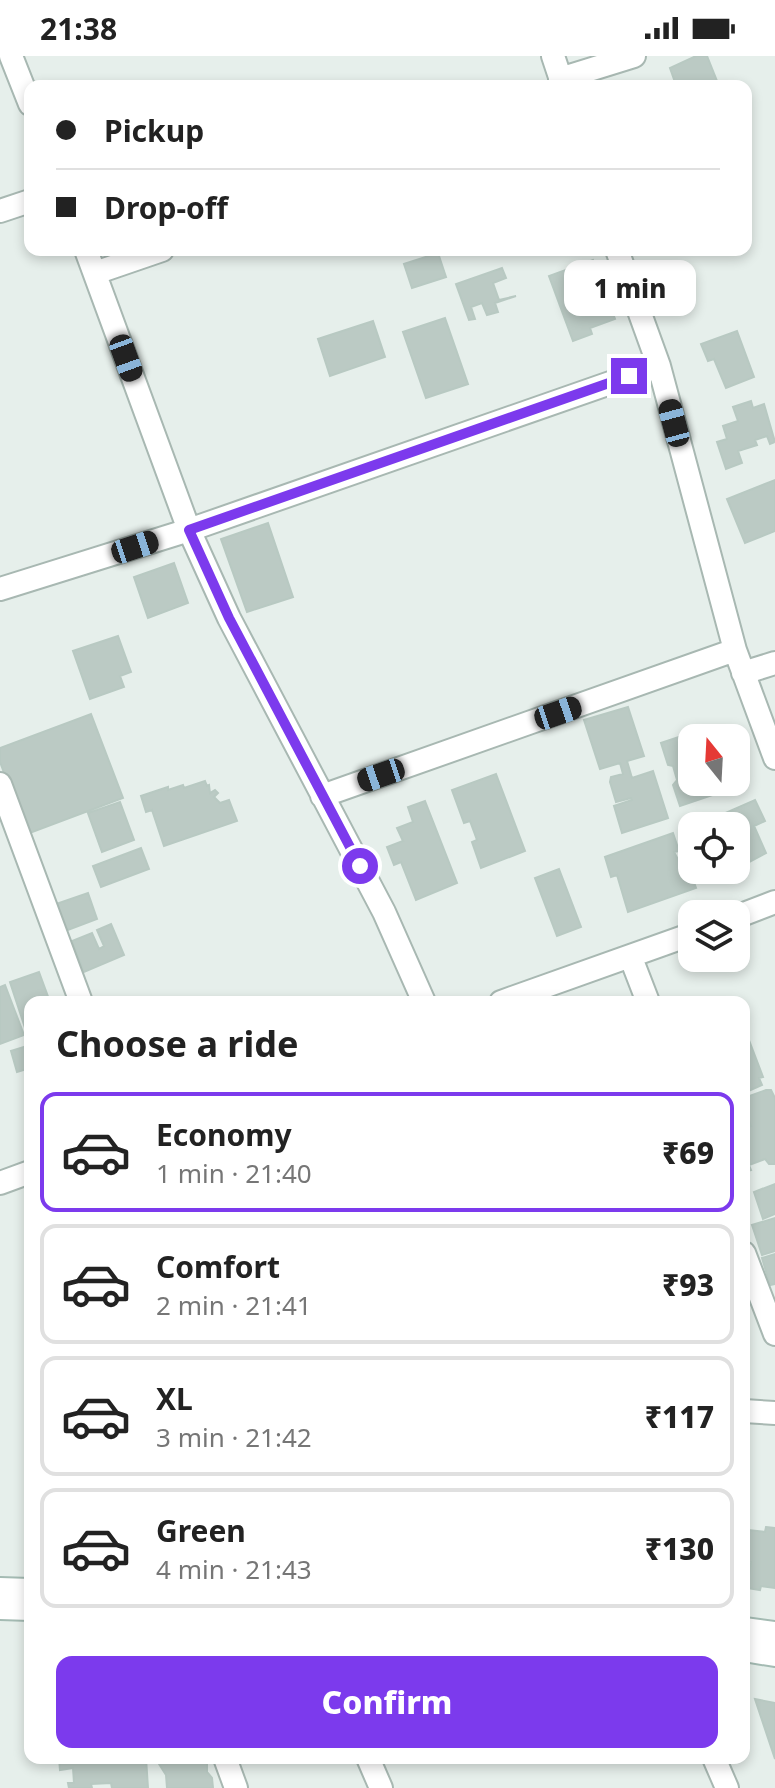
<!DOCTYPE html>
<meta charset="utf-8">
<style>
body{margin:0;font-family:"Noto Sans",sans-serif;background:#f2f2f2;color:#222;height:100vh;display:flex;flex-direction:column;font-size:30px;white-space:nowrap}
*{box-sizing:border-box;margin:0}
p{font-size:26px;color:#767676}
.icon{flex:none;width:44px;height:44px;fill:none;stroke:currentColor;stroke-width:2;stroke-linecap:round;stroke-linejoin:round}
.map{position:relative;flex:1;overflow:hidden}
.panel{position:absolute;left:24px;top:940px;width:726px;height:768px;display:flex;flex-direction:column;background:#fff;border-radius:16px;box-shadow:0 4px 12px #0003}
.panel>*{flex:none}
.top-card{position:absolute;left:24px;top:24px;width:728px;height:176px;border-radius:16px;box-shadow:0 4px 12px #0003;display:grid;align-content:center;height:176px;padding:0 32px;background:#fff}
.needle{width:52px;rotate:342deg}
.fabs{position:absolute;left:678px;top:668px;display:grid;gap:16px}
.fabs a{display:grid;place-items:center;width:72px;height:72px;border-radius:16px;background:#fff;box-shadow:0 4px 12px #0003;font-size:40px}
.end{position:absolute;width:36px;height:36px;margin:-18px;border:10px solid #7c3aed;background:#fff;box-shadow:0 0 0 4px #fff}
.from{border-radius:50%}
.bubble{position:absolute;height:56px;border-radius:16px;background:#fff;box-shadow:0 4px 12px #0003;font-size:26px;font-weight:800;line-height:56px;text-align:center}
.car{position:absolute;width:24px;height:48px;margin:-24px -12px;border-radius:10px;box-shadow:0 0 6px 2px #0007;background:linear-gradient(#222 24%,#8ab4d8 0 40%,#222 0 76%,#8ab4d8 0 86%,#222 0)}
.top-card b{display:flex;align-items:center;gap:28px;height:76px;font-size:30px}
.top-card b+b{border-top:2px solid #e0e0e0}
.top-card i{width:20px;height:20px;background:#222}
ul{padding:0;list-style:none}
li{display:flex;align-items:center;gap:24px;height:120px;margin:0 16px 12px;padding:0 16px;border:4px solid #e0e0e0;border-radius:16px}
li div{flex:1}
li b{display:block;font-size:30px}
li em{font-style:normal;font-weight:800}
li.active{border-color:#7c3aed}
li>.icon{width:72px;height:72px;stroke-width:1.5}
h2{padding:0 32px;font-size:36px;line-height:96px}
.cta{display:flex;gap:16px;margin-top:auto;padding:16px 32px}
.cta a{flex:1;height:92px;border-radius:16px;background:#7c3aed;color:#fff;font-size:32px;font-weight:800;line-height:92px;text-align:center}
.status{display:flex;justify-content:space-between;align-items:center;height:56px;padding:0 40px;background:#fff;direction:ltr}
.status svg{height:22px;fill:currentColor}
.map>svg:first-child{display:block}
.building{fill:#bbcac4;stroke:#b8c9c2;stroke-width:2}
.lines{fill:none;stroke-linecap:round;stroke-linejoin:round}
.minor-casing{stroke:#a8b8b2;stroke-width:26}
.secondary-casing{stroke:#a4bbb3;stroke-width:28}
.minor{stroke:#fff;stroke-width:22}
.secondary{stroke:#fff;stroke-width:24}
.route{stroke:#7c3aed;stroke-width:10}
</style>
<div class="status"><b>21:38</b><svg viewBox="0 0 49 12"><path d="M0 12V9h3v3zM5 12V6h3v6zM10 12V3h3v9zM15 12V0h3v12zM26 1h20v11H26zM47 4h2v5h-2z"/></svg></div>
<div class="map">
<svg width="775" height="1732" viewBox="0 0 775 1732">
<rect width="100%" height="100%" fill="#e6efeb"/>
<path class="building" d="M696,0H707L719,30H686L685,26L676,29L670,12Z
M438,197L446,221L412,232L404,208Z
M593,204L615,263L590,272L592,278L573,285L549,220Z
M502,212L506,222L493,227L499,244L516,240L495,247L498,256L487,259L482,247L471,251L475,263L469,264L456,228Z
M445,262L468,328L426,342L403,276Z
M373,265L385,301L330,320L318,283Z
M737,275L754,321L726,332L714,303L708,305L701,288Z
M751,345L753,352L764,348L775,386L770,388L767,380L755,384L757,389L738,395L742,407L726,413L717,386L727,383L723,370L738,365L733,351Z
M775,424V475L745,487L727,443Z
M268,467L293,541L247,556L221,483Z
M174,507L188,547L148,562L134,521Z
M118,580L131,616L120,620L124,631L90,643L73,595Z
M628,651L644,700L627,705L632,722L653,715L668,762L622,777L614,750L632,744L631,742L616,746L610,726L611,721L623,718L620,707L600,713L584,664Z
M91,658L123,742L27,778L0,706V692Z
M709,671L713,682H692V726H728L730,733L680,750L673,729L677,724L673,710L668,709L661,687Z
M496,718L525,795L481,812L472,786L477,784L470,765L464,767L452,734Z
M205,725L207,730L209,729L210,737L215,734L218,737L214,741L220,747L229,744L237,765L164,790L152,754L146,756L141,740L168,731V734L183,729L184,732Z
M755,744L765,765L754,770L766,797L736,813V770H696Z
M425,745L457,827L416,844L401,806L394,809L387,791L403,785L397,772L413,766L408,751Z
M120,746L134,784L102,796L88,757Z
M673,777L679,795L674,796L683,813L680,814L682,821L691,818L696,832L628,856L617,819L611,821L605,801Z
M141,792L149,813L101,831L93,810Z
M559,813L581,871L557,880L535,822Z
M88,837L97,863L60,877L50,850Z
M111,868L124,899L84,916L72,885L92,877L99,893L104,890L97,874Z
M39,916L50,946H30L28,981L10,926Z
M5,929L24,979L0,988V931Z
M744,971L763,1021L759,1022L762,1029L744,1037Z
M30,989V1012L17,1016L11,995Z
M766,1034H771L775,1042V1108H769L765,1103L749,1109L751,1114L744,1116V1072L751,1070L744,1051V1042Z
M775,1128V1158L763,1163L754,1136Z
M775,1162V1195L762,1199L752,1169Z
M775,1198V1228L770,1229L762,1202Z
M766,1471L775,1472V1532L761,1530L760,1534L747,1532L751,1506L744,1505L749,1474L765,1476Z
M755,1643L775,1647V1703Z
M59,1702H146L148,1732H112L111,1727L91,1728L92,1732H69L68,1727H74L73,1712L60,1714Z
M159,1702H207V1716L212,1722L213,1732H167L166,1719L159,1708Z"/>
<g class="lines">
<defs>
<path id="minor" d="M11,0L30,48
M553,0L563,30
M560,23L634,0
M0,155L30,145
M86,194L189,474L229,562L384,856L424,946
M617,194L659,310L735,594L775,702
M95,217L162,194
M0,533L189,474L659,310
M743,617L775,607
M0,728L81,946
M322,740L735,594
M736,861L775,846
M631,902L648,946
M501,946L692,878
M0,1127L30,1116
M744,1197L775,1278
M744,1355L775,1357
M225,1702L236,1732
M368,1702L381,1732
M714,1702L727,1732"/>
<path id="secondary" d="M0,1534L30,1535
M0,1551L30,1552
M744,1574L775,1578
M744,1593L775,1598"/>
</defs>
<use href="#minor" class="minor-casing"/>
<use href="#secondary" class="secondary-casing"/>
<use href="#minor" class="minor"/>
<use href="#secondary" class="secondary"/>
</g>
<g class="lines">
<path class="route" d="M360,810L229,562L189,474L629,320"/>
</g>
</svg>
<div class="fabs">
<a><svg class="needle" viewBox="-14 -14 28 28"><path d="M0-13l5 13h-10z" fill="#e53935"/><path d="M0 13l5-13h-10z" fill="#767676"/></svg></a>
<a><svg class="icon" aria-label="locate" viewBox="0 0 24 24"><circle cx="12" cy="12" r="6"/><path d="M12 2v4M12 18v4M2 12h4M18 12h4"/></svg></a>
<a><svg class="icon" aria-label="layers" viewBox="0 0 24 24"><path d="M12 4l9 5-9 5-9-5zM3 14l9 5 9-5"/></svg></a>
</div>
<i class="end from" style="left:360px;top:810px"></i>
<i class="end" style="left:629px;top:320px"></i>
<div class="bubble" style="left:564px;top:204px;width:132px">1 min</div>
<i class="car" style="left:126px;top:302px;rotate:160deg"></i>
<i class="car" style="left:674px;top:367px;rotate:345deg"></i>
<i class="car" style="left:135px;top:491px;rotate:72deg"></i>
<i class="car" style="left:558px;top:657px;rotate:71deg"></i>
<i class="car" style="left:381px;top:719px;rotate:251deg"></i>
<div class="top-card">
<b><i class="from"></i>Pickup</b>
<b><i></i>Drop-off</b>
</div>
<section class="panel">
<h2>Choose a ride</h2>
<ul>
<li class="active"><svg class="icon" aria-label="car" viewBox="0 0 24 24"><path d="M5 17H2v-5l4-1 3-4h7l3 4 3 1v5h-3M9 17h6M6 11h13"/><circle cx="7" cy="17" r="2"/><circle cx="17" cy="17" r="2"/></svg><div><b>Economy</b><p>1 min · 21:40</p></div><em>₹69</em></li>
<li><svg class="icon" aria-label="car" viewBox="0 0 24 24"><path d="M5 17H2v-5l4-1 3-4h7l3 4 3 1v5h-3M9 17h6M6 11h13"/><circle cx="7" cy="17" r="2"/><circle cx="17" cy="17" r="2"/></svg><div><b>Comfort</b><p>2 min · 21:41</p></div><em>₹93</em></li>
<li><svg class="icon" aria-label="car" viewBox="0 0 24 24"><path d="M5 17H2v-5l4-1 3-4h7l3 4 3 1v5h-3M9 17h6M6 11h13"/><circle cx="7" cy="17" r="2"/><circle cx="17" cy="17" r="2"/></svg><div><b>XL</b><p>3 min · 21:42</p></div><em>₹117</em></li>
<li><svg class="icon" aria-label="car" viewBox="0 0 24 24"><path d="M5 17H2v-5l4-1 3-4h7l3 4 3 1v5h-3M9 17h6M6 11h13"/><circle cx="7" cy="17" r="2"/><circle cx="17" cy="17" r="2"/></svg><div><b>Green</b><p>4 min · 21:43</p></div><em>₹130</em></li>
</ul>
<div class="cta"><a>Confirm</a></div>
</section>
</div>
